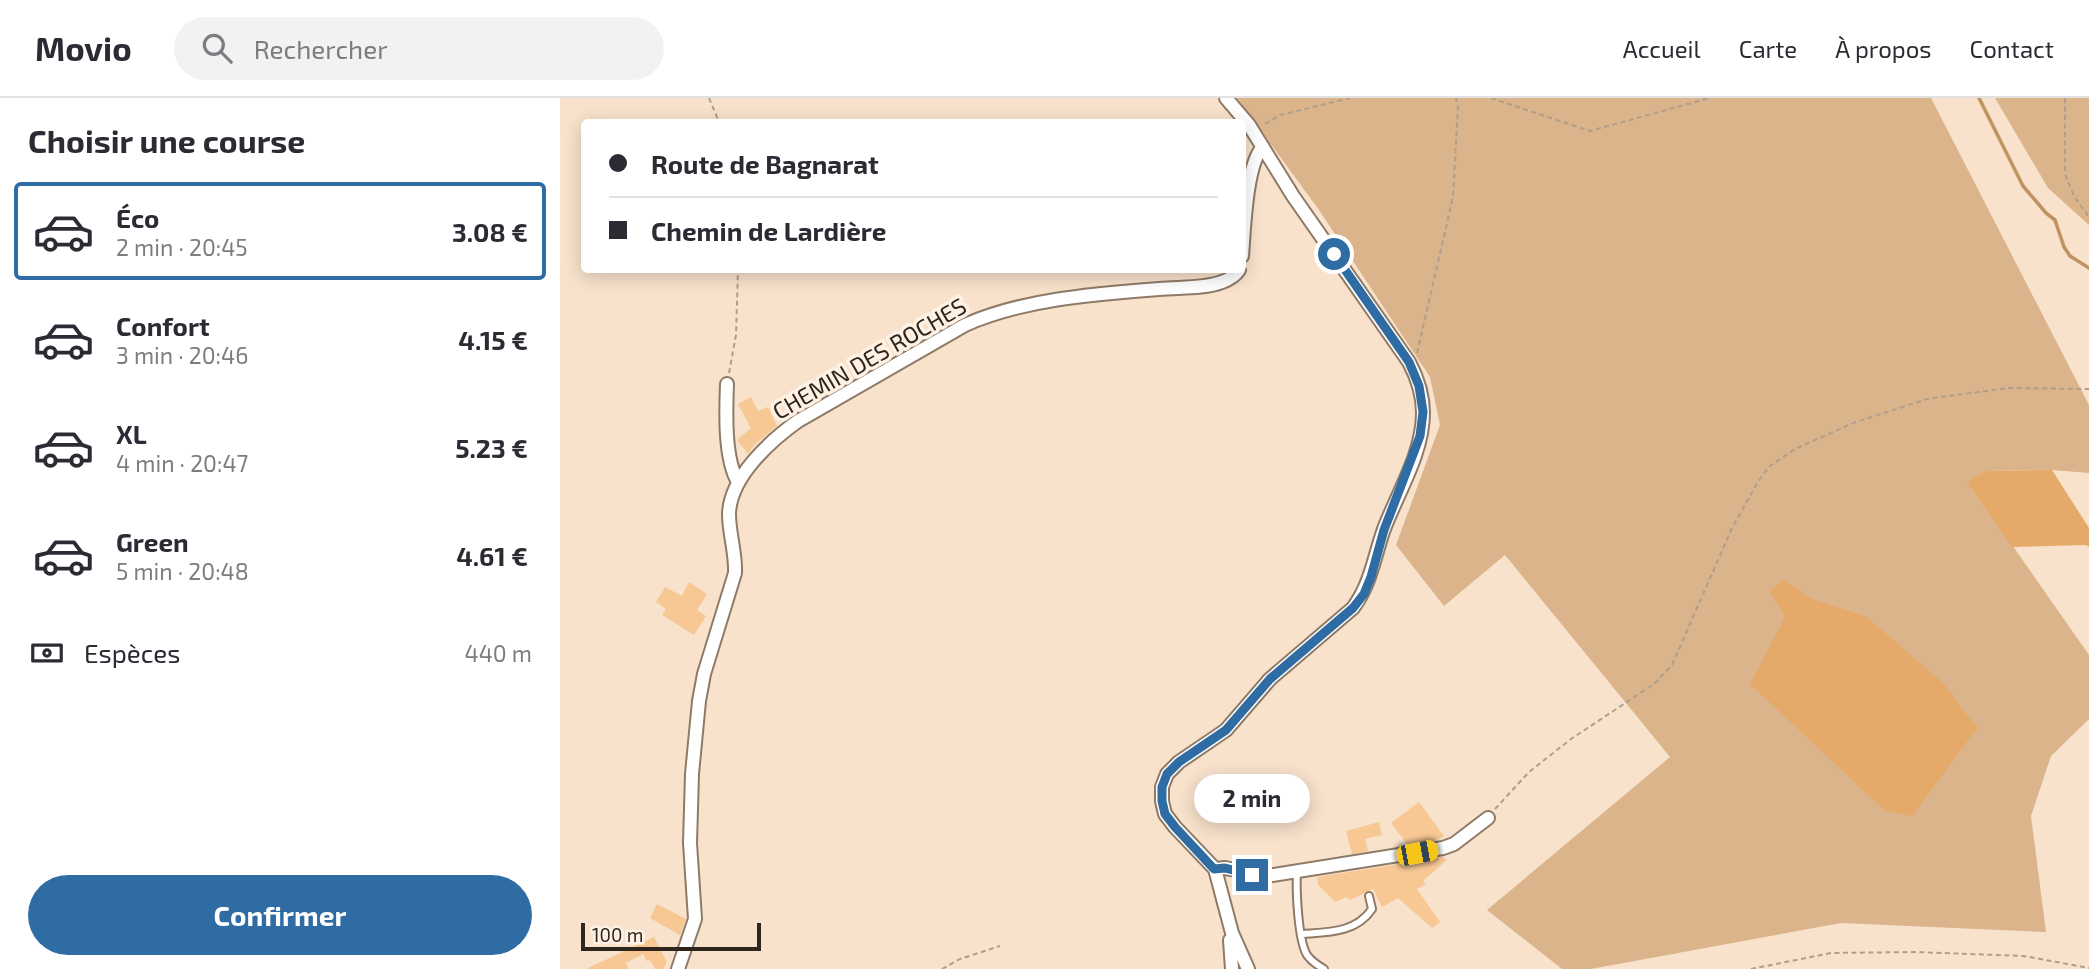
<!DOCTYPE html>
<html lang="fr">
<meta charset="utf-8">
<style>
body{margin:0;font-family:"Exo 2",sans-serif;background:#f2f2f3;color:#2b2b33;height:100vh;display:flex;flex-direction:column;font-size:26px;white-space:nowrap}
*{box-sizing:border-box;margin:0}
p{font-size:23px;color:#7c7c81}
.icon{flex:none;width:38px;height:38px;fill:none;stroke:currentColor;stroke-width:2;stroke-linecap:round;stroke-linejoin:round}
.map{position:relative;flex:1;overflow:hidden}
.details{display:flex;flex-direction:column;background:#fff;width:560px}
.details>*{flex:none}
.top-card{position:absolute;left:21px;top:21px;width:665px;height:154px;border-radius:7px;box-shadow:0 4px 18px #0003;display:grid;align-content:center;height:154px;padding:0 28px;background:#fff}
.scale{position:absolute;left:21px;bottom:18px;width:180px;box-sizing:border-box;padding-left:7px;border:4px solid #2e261d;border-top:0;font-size:19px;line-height:24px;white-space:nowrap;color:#2e261d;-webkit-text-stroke:5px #fff1e4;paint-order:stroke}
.end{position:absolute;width:32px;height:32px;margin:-16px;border:9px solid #2e6ca3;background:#fff;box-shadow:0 0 0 4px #fff}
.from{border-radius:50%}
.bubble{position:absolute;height:49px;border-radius:24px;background:#fff;box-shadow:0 4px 18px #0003;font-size:23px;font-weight:700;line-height:49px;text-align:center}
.car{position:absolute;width:21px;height:42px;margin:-21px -10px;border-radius:9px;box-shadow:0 0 5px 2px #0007;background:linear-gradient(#f5c518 24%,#345 0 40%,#f5c518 0 76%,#345 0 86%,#f5c518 0)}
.top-card b{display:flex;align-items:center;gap:24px;height:66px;font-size:26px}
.top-card b+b{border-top:2px solid #e1e1e2}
.top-card i{width:18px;height:18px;background:#2b2b33}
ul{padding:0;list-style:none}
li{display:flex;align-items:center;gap:21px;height:98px;margin:0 14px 10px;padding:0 14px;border:4px solid transparent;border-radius:7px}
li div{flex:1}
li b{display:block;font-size:26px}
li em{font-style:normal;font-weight:700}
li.active{border-color:#2e6ca3}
li>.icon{width:63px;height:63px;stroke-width:1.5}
h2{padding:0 28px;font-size:32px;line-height:84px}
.pay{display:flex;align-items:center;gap:18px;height:77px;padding:0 28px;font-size:26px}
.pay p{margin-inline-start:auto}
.action{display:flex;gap:14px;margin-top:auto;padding:14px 28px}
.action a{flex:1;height:80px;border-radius:42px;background:#2e6ca3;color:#fff;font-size:28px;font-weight:700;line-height:80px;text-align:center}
header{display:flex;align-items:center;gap:42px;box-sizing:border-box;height:98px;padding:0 35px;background:#fff;border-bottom:2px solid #e1e1e2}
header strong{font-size:33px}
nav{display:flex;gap:38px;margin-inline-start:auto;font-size:24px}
.search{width:490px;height:63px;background:#f2f2f3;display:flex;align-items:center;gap:18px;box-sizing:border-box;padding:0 24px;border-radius:38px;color:#7c7c81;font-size:26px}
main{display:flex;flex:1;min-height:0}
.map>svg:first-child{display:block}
.green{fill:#dbb48b}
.forest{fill:#e5aa69}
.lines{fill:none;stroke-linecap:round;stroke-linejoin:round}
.stream{stroke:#be9261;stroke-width:3.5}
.building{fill:#f7c794}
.service-casing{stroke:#8e7a66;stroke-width:10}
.minor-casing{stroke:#8e7a66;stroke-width:16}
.path{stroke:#af9e8c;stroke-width:2;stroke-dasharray:5 3.5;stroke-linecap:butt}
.service{stroke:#fff;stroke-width:6}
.minor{stroke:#fff;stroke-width:12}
.route{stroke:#2e6ca3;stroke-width:9}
.labels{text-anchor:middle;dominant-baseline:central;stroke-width:7;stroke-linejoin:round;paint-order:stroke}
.street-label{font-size:23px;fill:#2e261d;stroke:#fff1e4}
</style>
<header>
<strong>Movio</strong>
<div class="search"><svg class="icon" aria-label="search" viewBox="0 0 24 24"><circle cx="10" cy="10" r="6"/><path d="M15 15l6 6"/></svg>Rechercher</div>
<nav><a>Accueil</a><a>Carte</a><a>À propos</a><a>Contact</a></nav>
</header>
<main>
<section class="details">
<h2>Choisir une course</h2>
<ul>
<li class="active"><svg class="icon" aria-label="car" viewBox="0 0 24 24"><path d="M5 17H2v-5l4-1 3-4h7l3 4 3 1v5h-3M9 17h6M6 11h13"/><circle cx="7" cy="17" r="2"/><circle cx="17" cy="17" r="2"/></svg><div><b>Éco</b><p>2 min · 20:45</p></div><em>3.08 €</em></li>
<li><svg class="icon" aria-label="car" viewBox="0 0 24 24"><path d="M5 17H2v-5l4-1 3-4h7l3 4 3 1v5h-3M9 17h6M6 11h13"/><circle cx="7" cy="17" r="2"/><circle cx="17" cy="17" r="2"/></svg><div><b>Confort</b><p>3 min · 20:46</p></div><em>4.15 €</em></li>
<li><svg class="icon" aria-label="car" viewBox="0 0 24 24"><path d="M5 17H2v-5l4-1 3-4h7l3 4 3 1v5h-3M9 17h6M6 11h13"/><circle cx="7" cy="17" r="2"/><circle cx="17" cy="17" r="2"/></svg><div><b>XL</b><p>4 min · 20:47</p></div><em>5.23 €</em></li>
<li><svg class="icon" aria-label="car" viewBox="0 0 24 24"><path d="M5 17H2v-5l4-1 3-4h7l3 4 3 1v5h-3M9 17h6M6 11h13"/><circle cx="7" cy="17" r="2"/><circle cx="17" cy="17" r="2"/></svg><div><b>Green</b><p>5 min · 20:48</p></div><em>4.61 €</em></li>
</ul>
<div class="pay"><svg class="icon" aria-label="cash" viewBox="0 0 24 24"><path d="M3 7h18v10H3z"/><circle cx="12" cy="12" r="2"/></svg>Espèces<p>440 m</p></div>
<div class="action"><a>Confirmer</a></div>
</section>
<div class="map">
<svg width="1529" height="871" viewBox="0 0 1529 871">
<rect width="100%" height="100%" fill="#f8e2cc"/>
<path class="green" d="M677,0H1371L1529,307V375L1492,372L1425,373L1408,384L1529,557V621L1491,658L1471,718L1486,834L1281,825L1031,871H1002L927,812L1110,659L945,457L884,508L836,447L880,327L870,279L759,112Z
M1435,0H1529V127L1488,90Z"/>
<path class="forest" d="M1492,372L1529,430V449L1526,447L1452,449L1407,384L1425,373Z
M1224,481L1250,500L1307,519L1383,585L1417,630L1352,718L1325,713L1190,586L1225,519L1210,493Z"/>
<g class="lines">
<path class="stream" d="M1419,0L1463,88L1486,115L1495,122L1504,149L1510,158L1529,170"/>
</g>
<path class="building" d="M191,299L198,313L208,309L217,328L194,347L188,356L177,342L191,330L178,306Z
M129,484L147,496L137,512L146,518L134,537L102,517L106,511L96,504L105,489L122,498Z
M859,704L884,738L877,742L842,748L848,747L831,725Z
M819,724L822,737L805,741L808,753L792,756L786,733Z
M884,759L887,762L863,783L866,786L857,791L880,824L872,830L838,800L822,809L813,791L790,802L786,799L775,804L758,787L757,779Z
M97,806L126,821L120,837L90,820Z
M94,839L107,864L103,871H95L90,862L87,863L83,856L66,865L69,871H26Z"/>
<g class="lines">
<defs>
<path id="service" d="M737,775C736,793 738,842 747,857C752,864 757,867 764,871
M742,836C768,834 796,835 812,811L809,798"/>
<path id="minor" d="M666,0L689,27L733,98L849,264C857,279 863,297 863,315C863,355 838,394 824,431C814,459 811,486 793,510L710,581L666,632L619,664L607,676L602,689V703L605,716L615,729L655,771L672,835L688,871
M682,158C684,134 686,65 703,49
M167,286C166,313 164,360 178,384
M655,771L665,770L707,778L883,750L894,746L928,720
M670,842L672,871
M118,871L135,821L130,745L132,676L139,603L144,576L175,475C176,455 169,436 169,416C170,379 210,343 238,323L405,227C463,201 536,196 599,191C619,189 643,191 662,184C670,181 675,178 679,172"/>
</defs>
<use href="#service" class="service-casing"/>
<use href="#minor" class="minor-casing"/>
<path class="path" d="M149,0L159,24
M931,0L1030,33L1150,0
M1505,0V76L1514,98L1529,119
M705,26L720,17L790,0
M857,255L893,99L898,10L896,0
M169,275L176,237L178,172
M935,711L969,674L1011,641L1094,586L1112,567L1172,430L1199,382L1210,368L1235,351L1293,325L1367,301L1448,290L1529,291
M382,871L400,861L440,848
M1191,871L1271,855L1356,854L1464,858L1529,870"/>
<use href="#service" class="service"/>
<use href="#minor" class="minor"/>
</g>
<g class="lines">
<path class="route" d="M692,777L665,770L654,771L615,729L605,716L602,703V689L607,676L619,664L666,632L710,581L793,510L804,496L811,479L824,432L860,338L863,314L859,288L849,264L774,156"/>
</g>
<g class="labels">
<g class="street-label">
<text transform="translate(309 260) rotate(-30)">CHEMIN DES ROCHES</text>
</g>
</g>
</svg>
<div class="scale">100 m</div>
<i class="end from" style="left:774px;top:156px"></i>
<i class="end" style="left:692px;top:777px"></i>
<div class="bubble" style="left:634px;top:676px;width:116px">2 min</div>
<i class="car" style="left:857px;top:755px;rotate:79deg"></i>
<div class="top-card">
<b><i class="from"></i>Route de Bagnarat</b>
<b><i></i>Chemin de Lardière</b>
</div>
</div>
</main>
